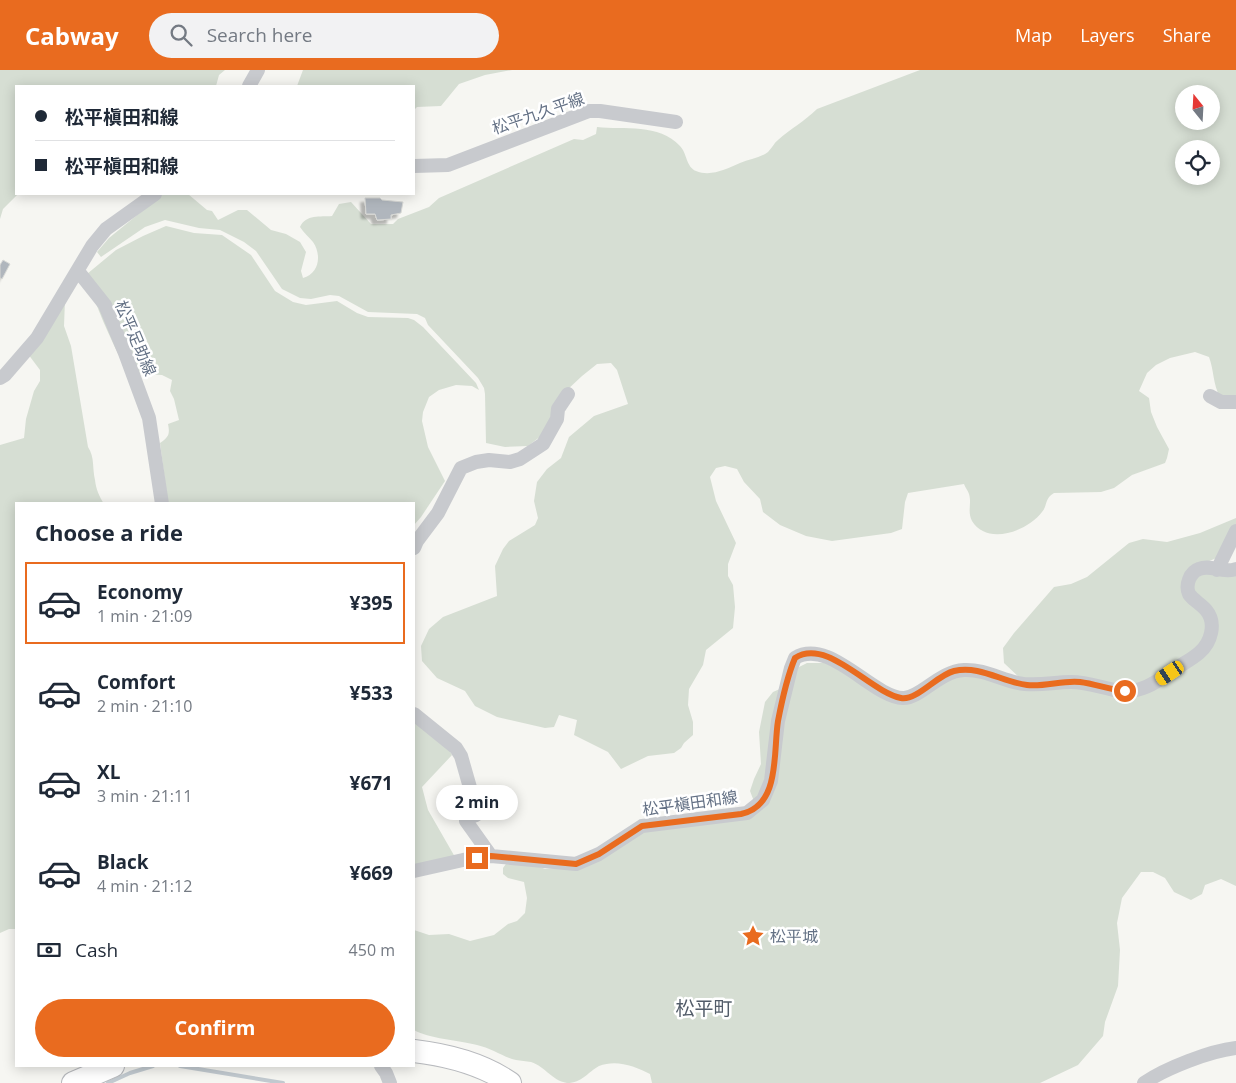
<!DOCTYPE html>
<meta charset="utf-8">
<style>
body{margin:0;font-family:"Open Sans","Noto Sans JP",sans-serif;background:#f2f2f3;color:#1f2937;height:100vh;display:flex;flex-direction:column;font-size:19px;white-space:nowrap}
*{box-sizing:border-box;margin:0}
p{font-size:16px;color:#747a83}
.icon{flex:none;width:28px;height:28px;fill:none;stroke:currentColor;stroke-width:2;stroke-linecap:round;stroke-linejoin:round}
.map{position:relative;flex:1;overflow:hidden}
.panel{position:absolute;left:15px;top:432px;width:400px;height:565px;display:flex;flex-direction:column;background:#fff;border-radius:0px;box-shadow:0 2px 12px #0003}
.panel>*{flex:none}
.banner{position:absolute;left:15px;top:15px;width:400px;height:110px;border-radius:0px;box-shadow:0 2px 12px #0003;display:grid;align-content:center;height:110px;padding:0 20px;background:#fff}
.needle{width:32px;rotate:342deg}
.tools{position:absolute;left:1175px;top:15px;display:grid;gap:10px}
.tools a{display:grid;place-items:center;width:45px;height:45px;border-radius:50%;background:#fff;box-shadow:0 2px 12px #0003;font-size:25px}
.end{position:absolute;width:22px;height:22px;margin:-11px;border:6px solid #e96b1f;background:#fff;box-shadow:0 0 0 2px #fff}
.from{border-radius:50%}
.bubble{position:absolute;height:35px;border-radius:18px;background:#fff;box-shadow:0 2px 12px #0003;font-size:16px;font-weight:700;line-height:35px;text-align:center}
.car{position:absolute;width:15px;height:30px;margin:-15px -8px;border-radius:6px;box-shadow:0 0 4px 1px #0007;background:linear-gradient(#f5c518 24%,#345 0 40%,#f5c518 0 76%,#345 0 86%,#f5c518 0)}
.banner b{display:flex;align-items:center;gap:18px;height:48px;font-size:19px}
.banner b+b{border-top:1px solid #e0e1e3}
.banner i{width:12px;height:12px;background:#1f2937}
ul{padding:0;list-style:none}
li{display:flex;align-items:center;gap:15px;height:82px;margin:0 10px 8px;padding:0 10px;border:2px solid transparent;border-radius:0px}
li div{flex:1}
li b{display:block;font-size:19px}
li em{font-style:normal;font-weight:700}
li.current{border-color:#e96b1f}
li>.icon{width:45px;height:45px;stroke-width:1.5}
h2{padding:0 20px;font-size:22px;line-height:60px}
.pay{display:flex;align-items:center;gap:12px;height:55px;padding:0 20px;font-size:19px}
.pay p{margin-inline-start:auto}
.cta{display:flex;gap:10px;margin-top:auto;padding:10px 20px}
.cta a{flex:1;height:58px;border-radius:30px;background:#e96b1f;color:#fff;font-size:20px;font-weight:700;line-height:58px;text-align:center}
header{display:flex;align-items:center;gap:30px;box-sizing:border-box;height:70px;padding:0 25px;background:#e96b1f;color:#fff}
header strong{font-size:24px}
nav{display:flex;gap:28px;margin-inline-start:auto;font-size:18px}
.search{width:350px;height:45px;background:#f2f2f3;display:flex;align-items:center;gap:12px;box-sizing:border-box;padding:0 18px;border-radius:28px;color:#747a83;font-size:19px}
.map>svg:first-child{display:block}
.green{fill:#d6ded3;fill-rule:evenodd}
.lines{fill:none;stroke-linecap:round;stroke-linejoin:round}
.stream{stroke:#c2cad0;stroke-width:4}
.building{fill:#b0b6bd;stroke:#d7d8d5;filter:url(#shadow)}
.trunk-casing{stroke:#b8babe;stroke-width:24}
.minor{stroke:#c8cace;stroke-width:14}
.trunk{stroke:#fff;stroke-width:22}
.route{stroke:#e96b1f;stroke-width:6}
.labels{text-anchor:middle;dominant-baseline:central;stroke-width:5;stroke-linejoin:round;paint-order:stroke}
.street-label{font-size:16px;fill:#647185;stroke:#fff}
.poi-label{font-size:16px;fill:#647185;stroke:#fff;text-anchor:start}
.quarter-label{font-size:19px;fill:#525c69;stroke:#fff}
</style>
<header>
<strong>Cabway</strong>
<div class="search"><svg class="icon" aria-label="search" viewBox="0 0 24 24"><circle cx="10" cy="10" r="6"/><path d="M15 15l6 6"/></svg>Search here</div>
<nav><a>Map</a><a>Layers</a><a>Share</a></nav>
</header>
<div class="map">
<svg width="1236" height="1013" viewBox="0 0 1236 1013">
<defs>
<filter id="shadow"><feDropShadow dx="-4.5" dy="4.5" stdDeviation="1" flood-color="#0004"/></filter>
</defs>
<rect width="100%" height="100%" fill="#f6f6f2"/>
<path class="green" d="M0,0H225L219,5L216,16H16V124H18L3,139L0,149Z
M303,0H512L485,5L459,14L441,36L417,37L414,40V16H297Z
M920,0H1236V328L1220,327C1213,315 1214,300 1209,287L1195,282L1170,288L1156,295L1147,303L1139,321L1149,328L1151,342L1157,357L1169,379L1167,388L1165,393L1132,405L1114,418L1101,422L1054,423C1044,429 1048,435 1042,442C1028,461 987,476 972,451C967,441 972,434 969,424C968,421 965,417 964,414L908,423L905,432L902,459L891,463L832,471L806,466L780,455L763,442L760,429L744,412L737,399L725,396L716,398L710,407L716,431L736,473L728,494V506L733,515L735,537L733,558L706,580L703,595L689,619L688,635L693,652V665L684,673L681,678L674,683L648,686L621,699L608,682L574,665L577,650L559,645L554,657L545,658L497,647L475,636L465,621L437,608L422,591L421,576L429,559L443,547L497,526L495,496L503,479L509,471L535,455L538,448L534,431L537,412L547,399L561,388L569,367L594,346L628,334L617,300L611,293L597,294L582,306L566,321L541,366L528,376L505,377L486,373L485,324L484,318L478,308L428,255L425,248L417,244L368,242L339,226L330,225L311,229L300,228L282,219L256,181L244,172L220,160L199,158L165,150L145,157L101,187L97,182L109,168L163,124H188L207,140L212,141L218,150L238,140H247L271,160L286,164L300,172L306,182L301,201L303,208C319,204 322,185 313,172C309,167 304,163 300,157C306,144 320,147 332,146L339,134L351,132L371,154H393L398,149L429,137L439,128L574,69L583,70L596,64L597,57C624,60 659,53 680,76C687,83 686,97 696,101C711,107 726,99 740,93C749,89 760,88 768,82C772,78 774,73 778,70C790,59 805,51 817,39ZM1184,24H1211V51H1184ZM1184,79H1211V106H1184Z
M166,156L194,163L222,165L251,185L275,221L293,232L306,235L337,231L357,243L368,247L408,248L414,250L423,257L476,313L479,320L472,316L456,315L439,320L429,327L423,342L422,351L428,377L445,411L421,447L414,455V434H168L160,373C169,367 170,364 168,354L179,350L174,329L170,321L172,310L162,305L140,304L125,298C110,267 95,237 87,204L116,180L143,166Z
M65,230L64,256L71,276L88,377C95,388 92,398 95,410C96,419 99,426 104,434H16V859H9L0,863V375L24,368L26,349L34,321L40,311V300L28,284Z
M1236,448V456L1219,487L1202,494L1187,509L1207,545L1204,572L1143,616L1020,608L1004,593L1003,578L1014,563L1054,517L1071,514L1087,507L1129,473L1143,469L1167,472L1200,463Z
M1236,503V816L1221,809L1205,815L1202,824L1191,830L1174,822L1165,808L1153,802H1141L1122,828L1117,853L1120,880L1118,916L1105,952L1103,966L1078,995L1040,1013H652L650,1004C635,996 616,989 599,996C588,1002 582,1013 567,1013C551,1010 546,997 531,992C526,991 521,991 516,990C503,987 491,978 477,975C461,971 427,968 414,960V860L429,865L449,864L470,871L494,865L508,854L517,851L525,843L527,828L524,812L508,808L503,804V798L508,791H525L545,799L558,798L635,763L755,744L782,653L795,599L807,593H831L888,629L951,605L1080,615L1158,614L1215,561L1192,524L1196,504Z
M782,618L769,707L755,734L750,721L754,709L761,694L759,662L765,632L773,622Z
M414,649L446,674L452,685L422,717L428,740L455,787L414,798Z"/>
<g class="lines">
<path class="stream" d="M180,996L283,1013
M108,1013L130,1003L153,996"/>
</g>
<path class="building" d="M365,128H380L382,130L403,132L401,143L391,145V149L377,150L375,144H366Z
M3,190L10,194L2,209L0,208V195Z"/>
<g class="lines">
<defs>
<path id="trunk" d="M414,981C448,985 481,993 510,1013
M73,1013L113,996"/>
</defs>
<use href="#trunk" class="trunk-casing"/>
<path class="minor" d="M249,16L258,0
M414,96L448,95L589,41H600L676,52
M78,201L105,235L125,283L149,348L162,434
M0,308L5,305L37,268L92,176L106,159L155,124
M1210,326L1221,332H1236
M414,478L417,471L438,443L461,398L476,392L489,390L510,392L520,389L543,374L557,349L558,339L568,324
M1217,500L1236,461
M414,644L456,678L461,686L477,742L476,745L467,748L466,751L491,786
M414,801L463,790L491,786L576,794L599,784L642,756L747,743L763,730L771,711L778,651L791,598L795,588C829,567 872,627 903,628C920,629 939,601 964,600C983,599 1000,609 1018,613C1036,617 1053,612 1071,612C1088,612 1102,618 1119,621C1142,624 1159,610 1177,598C1184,593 1192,589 1199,583C1211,573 1217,553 1206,540C1201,534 1193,530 1189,524C1185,515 1190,502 1199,499C1211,494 1222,504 1236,499
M381,996L386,1003L390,1013
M1144,1013C1166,998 1210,981 1236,978"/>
<use href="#trunk" class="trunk"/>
</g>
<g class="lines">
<path class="route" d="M477,788L491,786L576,794L599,784L642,756L741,744C781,736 773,681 778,651C782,630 787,607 795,588C827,567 870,622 901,628C917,631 937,605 954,601C980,595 1002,612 1027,615C1045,617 1063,610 1080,612C1096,614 1110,620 1125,621"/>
</g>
<defs>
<symbol id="sight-bare" viewBox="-9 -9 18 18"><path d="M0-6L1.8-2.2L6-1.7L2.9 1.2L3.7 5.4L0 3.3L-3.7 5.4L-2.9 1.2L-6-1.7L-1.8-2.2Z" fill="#e96b1f" stroke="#fff" stroke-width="2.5" paint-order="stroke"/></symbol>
</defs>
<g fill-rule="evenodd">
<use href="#sight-bare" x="737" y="850" width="32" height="32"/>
</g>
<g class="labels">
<g class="street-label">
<text transform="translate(538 43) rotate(-19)">松平九久平線</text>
<text transform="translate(136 268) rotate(67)">松平足助線</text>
<text transform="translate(690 733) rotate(-8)">松平槇田和線</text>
</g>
<g class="poi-label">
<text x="770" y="866">松平城</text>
</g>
<g class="quarter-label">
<text x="704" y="938">松平町</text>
</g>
</g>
</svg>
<div class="tools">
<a><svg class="needle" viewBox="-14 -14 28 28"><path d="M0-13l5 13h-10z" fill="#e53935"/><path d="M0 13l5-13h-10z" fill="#747a83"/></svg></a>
<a><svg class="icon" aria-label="locate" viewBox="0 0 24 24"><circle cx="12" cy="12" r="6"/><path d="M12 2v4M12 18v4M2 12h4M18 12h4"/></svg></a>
</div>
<i class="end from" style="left:1125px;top:621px"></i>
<i class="end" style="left:477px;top:788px"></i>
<div class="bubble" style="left:436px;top:715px;width:82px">2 min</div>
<i class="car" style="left:1170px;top:603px;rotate:236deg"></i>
<div class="banner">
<b><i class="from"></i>松平槇田和線</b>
<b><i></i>松平槇田和線</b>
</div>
<section class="panel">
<h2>Choose a ride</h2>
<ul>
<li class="current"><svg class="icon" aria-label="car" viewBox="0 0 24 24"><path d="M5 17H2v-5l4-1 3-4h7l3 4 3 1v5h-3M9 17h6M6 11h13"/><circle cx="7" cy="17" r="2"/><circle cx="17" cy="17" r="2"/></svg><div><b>Economy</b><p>1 min · 21:09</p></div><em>¥395</em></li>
<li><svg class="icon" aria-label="car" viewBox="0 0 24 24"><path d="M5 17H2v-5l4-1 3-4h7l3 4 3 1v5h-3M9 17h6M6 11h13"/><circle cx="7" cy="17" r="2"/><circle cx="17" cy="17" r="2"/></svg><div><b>Comfort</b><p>2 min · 21:10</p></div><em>¥533</em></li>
<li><svg class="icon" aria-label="car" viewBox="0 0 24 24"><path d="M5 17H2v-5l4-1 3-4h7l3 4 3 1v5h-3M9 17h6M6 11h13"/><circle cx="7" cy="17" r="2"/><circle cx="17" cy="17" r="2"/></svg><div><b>XL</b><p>3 min · 21:11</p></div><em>¥671</em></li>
<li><svg class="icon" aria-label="car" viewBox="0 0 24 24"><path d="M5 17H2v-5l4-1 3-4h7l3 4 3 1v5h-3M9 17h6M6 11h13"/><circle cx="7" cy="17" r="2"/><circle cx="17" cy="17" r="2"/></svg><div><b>Black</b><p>4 min · 21:12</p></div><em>¥669</em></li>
</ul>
<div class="pay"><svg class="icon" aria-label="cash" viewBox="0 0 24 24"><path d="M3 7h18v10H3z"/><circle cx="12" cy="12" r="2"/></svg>Cash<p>450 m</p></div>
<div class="cta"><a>Confirm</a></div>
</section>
</div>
